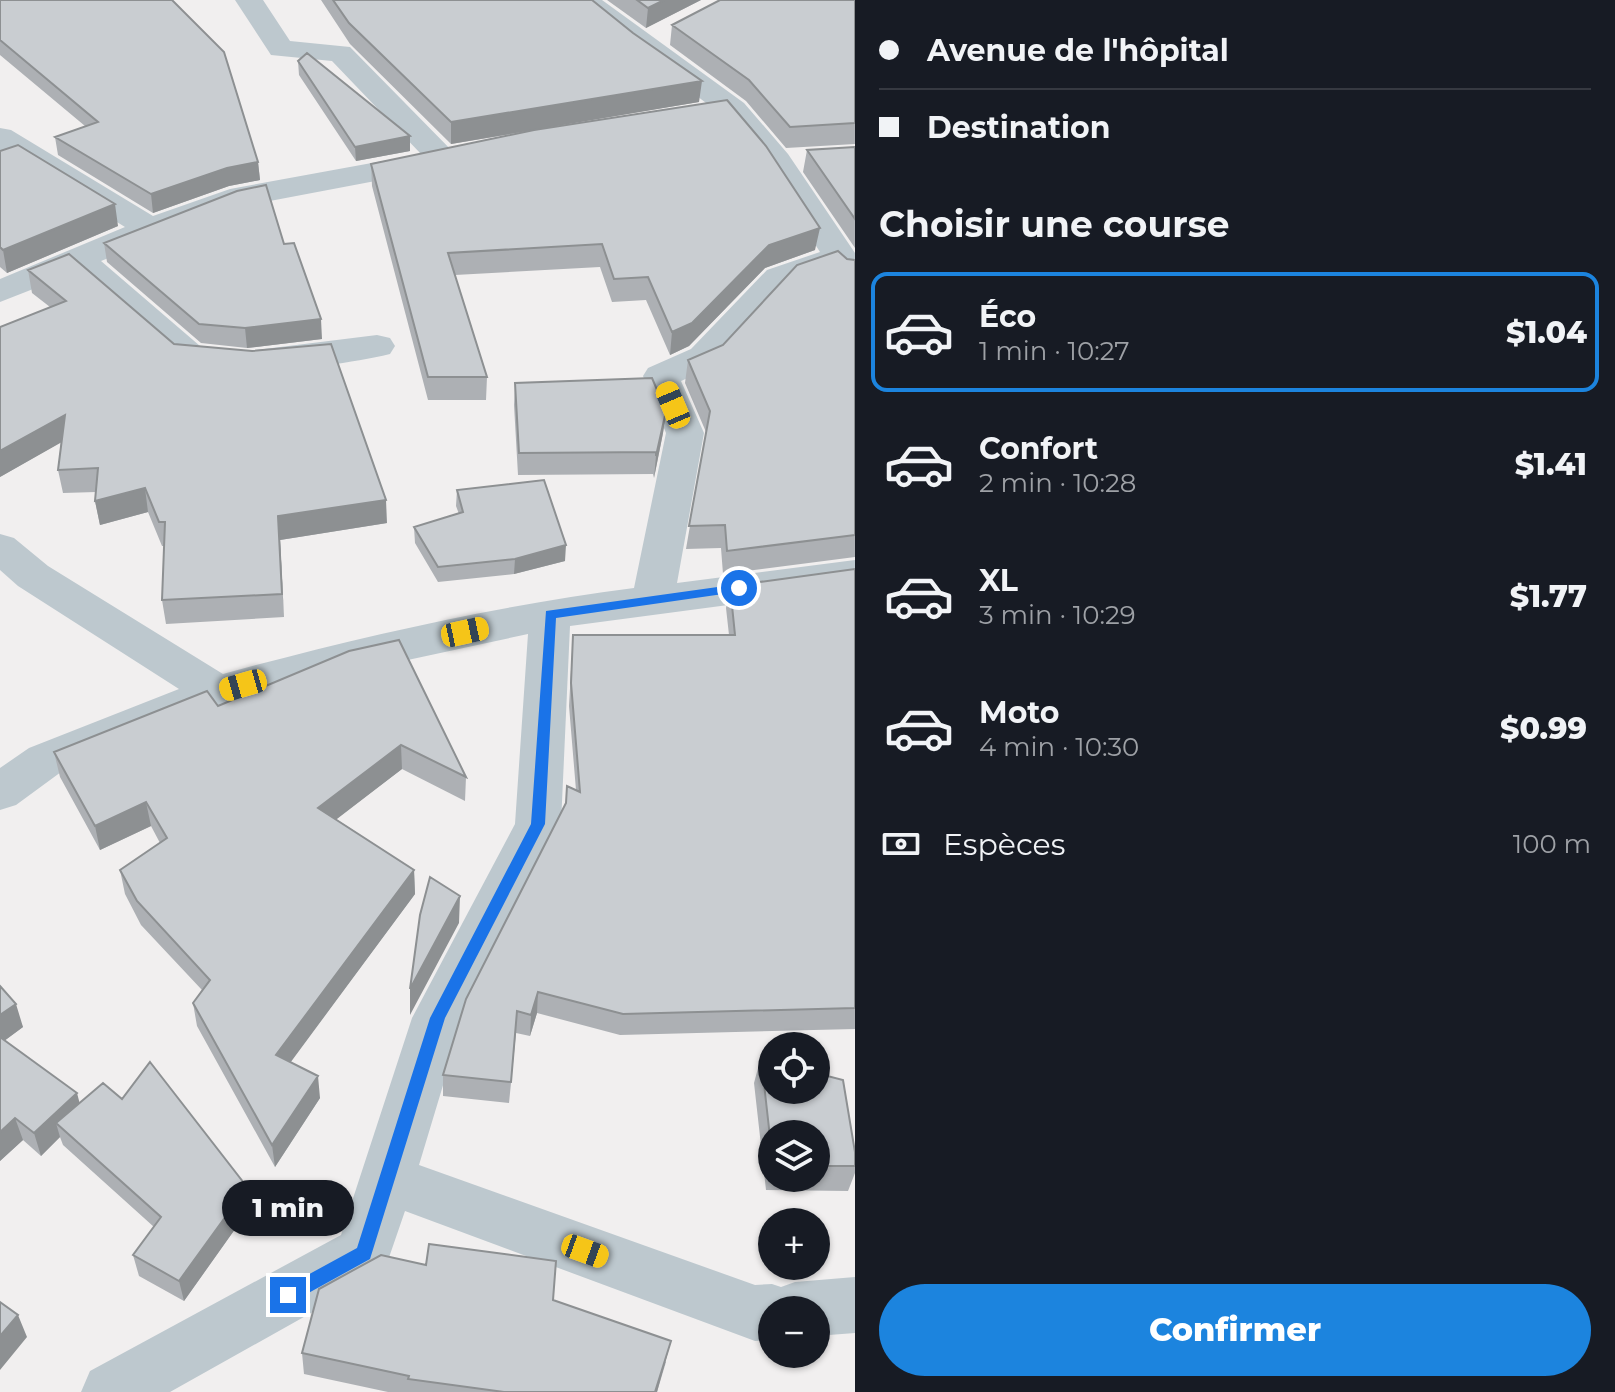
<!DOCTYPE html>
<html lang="fr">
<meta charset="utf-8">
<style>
body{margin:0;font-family:Montserrat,sans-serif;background:#20242c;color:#f1f3f6;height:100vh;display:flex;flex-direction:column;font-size:30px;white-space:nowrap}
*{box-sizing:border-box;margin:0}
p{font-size:26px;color:#9ea1a6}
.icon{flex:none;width:44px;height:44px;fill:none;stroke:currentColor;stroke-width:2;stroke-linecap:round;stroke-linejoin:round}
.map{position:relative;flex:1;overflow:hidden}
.drawer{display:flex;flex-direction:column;background:#171b24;width:760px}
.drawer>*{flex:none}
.hud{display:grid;align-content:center;height:176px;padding:0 24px;background:#171b24}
.tools{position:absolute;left:758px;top:1032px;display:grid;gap:16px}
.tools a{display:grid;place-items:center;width:72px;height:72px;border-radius:50%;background:#171b24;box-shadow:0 2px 6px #0004;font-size:40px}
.end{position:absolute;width:36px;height:36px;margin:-18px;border:10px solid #1a73e8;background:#fff;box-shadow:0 0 0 4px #fff}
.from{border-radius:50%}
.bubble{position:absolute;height:56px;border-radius:28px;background:#171b24;box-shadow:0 2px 6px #0004;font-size:26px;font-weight:800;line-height:56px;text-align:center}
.car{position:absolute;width:24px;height:48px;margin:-24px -12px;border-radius:10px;box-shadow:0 0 6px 2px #0007;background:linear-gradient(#f5c518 24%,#345 0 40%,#f5c518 0 76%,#345 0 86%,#f5c518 0)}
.hud b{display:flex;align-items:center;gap:28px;height:76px;font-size:30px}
.hud b+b{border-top:2px solid #363941}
.hud i{width:20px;height:20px;background:#f1f3f6}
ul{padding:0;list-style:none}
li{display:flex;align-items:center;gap:24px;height:120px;margin:0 16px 12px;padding:0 8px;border:4px solid transparent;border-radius:16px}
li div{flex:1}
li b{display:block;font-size:30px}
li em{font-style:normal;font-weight:800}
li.active{border-color:#1c84de}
li>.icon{width:72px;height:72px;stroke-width:1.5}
h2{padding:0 24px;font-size:36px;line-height:96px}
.pay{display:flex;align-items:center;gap:20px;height:88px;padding:0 24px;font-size:30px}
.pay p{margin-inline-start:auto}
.button{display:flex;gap:16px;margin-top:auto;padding:16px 24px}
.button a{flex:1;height:92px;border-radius:48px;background:#1c84de;color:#fff;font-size:32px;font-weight:800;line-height:92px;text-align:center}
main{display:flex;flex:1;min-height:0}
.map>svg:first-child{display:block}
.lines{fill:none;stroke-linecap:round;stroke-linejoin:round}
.minor{fill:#bdc8ce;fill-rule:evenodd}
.wall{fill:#adb0b4;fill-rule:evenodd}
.shaded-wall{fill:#8d9092}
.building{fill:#c9cdd1;stroke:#8d9092;stroke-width:2}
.route{fill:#1a73e8}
</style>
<main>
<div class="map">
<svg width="855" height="1392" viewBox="0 0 855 1392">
<rect width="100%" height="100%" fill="#f1efef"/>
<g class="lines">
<path class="minor" d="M235,0H263L290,41L350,47L460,159L455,166L444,168L238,207L101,261L200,346L247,351L377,335L390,338L395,346L390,354C330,368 236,378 177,364L74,273L0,302V279L125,227L0,150V128L11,130L153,216L230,189L421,154L332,61L271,55Z
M570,0H602L744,103L788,154L855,253V281L843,278L834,270L791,284L717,365L681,381L704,433L677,583L855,560V588L570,626L561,824L463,1019L419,1165L755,1285L772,1284L781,1287L795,1282L855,1277V1333L816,1336V1310H772V1340L755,1341L405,1211L384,1272L170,1392H81L90,1371L341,1235L412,1018L515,824L528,634L324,678L230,704L61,772L16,805L0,810V768L29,748L179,689L18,586L0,570V534L14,538L48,566L223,674C358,637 495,606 634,588L666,433L643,376L648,368L691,349L767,270L820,252L765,166L722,115Z"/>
</g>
<path class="wall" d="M0,0L258,162L260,180L229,186L153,213L58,155L55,137L85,126L0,55Z
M321,0H592L699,102L543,128L815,250L765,268L689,346L670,355L646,300L612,302L600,267L455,275L487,377L486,400H428L372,186L371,164L530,131L451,144L350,44Z
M607,0H701L646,28Z
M855,0V144L786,148L746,101L670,45L672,25Z
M298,61L410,136V151L356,161L299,75Z
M855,147V248L803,172L807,150Z
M0,151L118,226L7,273L0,267Z
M104,243L322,339L247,348L201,343L107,262Z
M847,259L855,260V557L723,574L721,548L686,549L706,432L685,383L688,360L723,345Z
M28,270L174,344L387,523L280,540L284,617L166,624L162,600L164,546H162L148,512L100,525L95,501L96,492L63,493L58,470L61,442L0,477L50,307L32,293Z
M515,383L666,411L663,433L654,478L653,474L518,475L514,405Z
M457,490L565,561L514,574L438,582L415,543L414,527L459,514L456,506Z
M855,569V1029L620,1035L537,1013L530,1036L516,1033L509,1103L443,1096V1075L576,790L569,706L573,635H729L726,608L730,586Z
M349,651L466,777L465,801L402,769L336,819L414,870L415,894L290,1062L320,1098L275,1167L197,1026L193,1003L202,990L141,925L125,894L120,870L160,843L151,826L100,850L60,777L54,752L218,706Z
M0,986L23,1027L4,1041L79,1103L250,1208L184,1301L139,1276L133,1255L154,1227L63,1145L60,1137L41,1156L23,1140L0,1161Z
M761,1057L855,1152V1173L848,1191L766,1190L754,1083ZM772,1134H816V1178H772Z
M553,1300L666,1362L657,1392H388L304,1374L302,1353Z"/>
<path class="shaded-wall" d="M664,0H701L646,28L648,8Z
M702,81L699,102L451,144V122Z
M410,136V151L356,161L355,147Z
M258,162L260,180L229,186L153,213L151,194L227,168Z
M115,204L118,226L7,273L3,250Z
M820,228L815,250L765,268L689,346L670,355L672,332L769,245Z
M321,319L322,339L247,348L245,328Z
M666,411L663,433L654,478L656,456Z
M65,415L69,438L0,477V451Z
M145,488L148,512L100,525L95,501Z
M386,500L387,523L280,540L284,617L278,516Z
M566,545L565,561L514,574L515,559Z
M401,745L402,769L320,832L318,808Z
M146,802L151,826L100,850L95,826Z
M414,870L415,894L279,1078L276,1055Z
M460,896L459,923L410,1015V989Z
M538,992L537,1013L530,1036L531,1015Z
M16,1004L23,1027L0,1044V1015Z
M318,1076L320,1098L275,1167L272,1145Z
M77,1093L83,1116L56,1123L60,1137L41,1156L34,1133Z
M15,1118L23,1140L0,1161V1132Z
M247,1187L250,1208L184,1301L179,1281Z
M18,1315L27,1337L0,1370V1336Z
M671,1341L657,1392H655Z"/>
<path class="building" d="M0,0H172L224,52L258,162L227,168L151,194L55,137L98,122L0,40Z
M333,0H592L633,33L702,81L451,122L349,23Z
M637,0H664L648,8Z
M720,0H855V123L790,127L749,80L672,25Z
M307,53L410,136L355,147L298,61Z
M727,100L766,146L820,228L769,245L692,323L672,332L648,277L614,279L602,244L448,253L487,377H428L371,164L534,130Z
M18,145L115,204L3,250L0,247V151Z
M855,147V219L807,150Z
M266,185L284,244L294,243L321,319L245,328L199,324L104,243L237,191Z
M838,251L847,259L855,260V535L727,551L725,525L689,526L710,411L688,360L723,345L797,265Z
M69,254L174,344L252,351L331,344L386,500L278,516L282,594L162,600L165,522H159L145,488L95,501L98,468L58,470L65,415L0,451V327L66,301L28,270Z
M652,378L666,411L656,456V452L519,453L515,383Z
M544,480L566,545L515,559L438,567L414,527L463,512L457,490Z
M855,569V1008L623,1014L538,992L531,1015L517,1011L511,1082L443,1075L466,999L566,803L567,786L580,792L571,683L573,635H735L730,586Z
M399,640L466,777L401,745L318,808L414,870L276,1055L318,1076L272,1145L193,1003L210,980L137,901L120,870L167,838L146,802L95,826L54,752L207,691L218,706L349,651Z
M430,877L460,896L410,989L420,915Z
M0,986L16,1004L0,1015Z
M0,1037L77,1093L34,1133L15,1118L0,1132Z
M761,1057L772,1061V1090H816V1073L843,1080L855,1152V1166H816V1134H772V1155Z
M150,1062L247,1187L179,1281L133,1255L161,1217L56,1123L103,1083L122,1099Z
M429,1244L556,1261L553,1300L671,1341L655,1392H504L408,1379L409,1376L302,1353L319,1289L381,1255L426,1265Z
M0,1302L18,1315L0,1336Z"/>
<path class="route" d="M739,584L746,588L744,591L556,618L545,824L445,1018L370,1259L294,1301L288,1303L282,1301L279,1295L282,1289L357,1248L430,1018L531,824L546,611Z"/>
</svg>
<div class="tools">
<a><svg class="icon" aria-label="locate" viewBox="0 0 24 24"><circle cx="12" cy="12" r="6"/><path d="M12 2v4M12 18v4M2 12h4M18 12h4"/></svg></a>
<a><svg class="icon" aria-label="layers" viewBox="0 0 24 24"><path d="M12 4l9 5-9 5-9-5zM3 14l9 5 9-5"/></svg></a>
<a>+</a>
<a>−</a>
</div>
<i class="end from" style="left:739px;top:588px"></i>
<i class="end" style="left:288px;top:1295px"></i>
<div class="bubble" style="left:222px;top:1180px;width:132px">1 min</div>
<i class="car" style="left:673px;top:405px;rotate:337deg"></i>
<i class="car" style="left:465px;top:632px;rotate:78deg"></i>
<i class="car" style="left:243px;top:685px;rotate:254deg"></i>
<i class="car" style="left:585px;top:1251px;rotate:110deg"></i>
</div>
<section class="drawer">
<div class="hud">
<b><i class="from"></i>Avenue de l'hôpital</b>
<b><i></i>Destination</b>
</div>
<h2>Choisir une course</h2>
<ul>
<li class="active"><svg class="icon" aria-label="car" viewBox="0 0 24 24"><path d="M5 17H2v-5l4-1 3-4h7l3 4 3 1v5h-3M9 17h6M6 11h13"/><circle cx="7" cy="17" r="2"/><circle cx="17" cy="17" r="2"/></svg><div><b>Éco</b><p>1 min · 10:27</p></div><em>$1.04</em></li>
<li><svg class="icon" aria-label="car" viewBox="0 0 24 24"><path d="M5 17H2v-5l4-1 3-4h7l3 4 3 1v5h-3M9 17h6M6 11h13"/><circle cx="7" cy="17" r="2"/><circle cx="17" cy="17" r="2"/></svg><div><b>Confort</b><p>2 min · 10:28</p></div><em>$1.41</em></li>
<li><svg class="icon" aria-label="car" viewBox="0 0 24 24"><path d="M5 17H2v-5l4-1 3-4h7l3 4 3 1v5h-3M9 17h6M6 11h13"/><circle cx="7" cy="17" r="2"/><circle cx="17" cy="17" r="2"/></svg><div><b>XL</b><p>3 min · 10:29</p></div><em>$1.77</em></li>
<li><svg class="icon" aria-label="car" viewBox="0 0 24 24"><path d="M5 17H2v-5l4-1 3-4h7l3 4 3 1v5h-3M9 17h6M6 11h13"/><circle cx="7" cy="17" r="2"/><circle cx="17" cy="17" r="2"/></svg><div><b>Moto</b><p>4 min · 10:30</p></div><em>$0.99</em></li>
</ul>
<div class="pay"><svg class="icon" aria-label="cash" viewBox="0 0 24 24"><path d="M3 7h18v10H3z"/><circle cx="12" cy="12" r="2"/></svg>Espèces<p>100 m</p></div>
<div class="button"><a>Confirmer</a></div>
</section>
</main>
